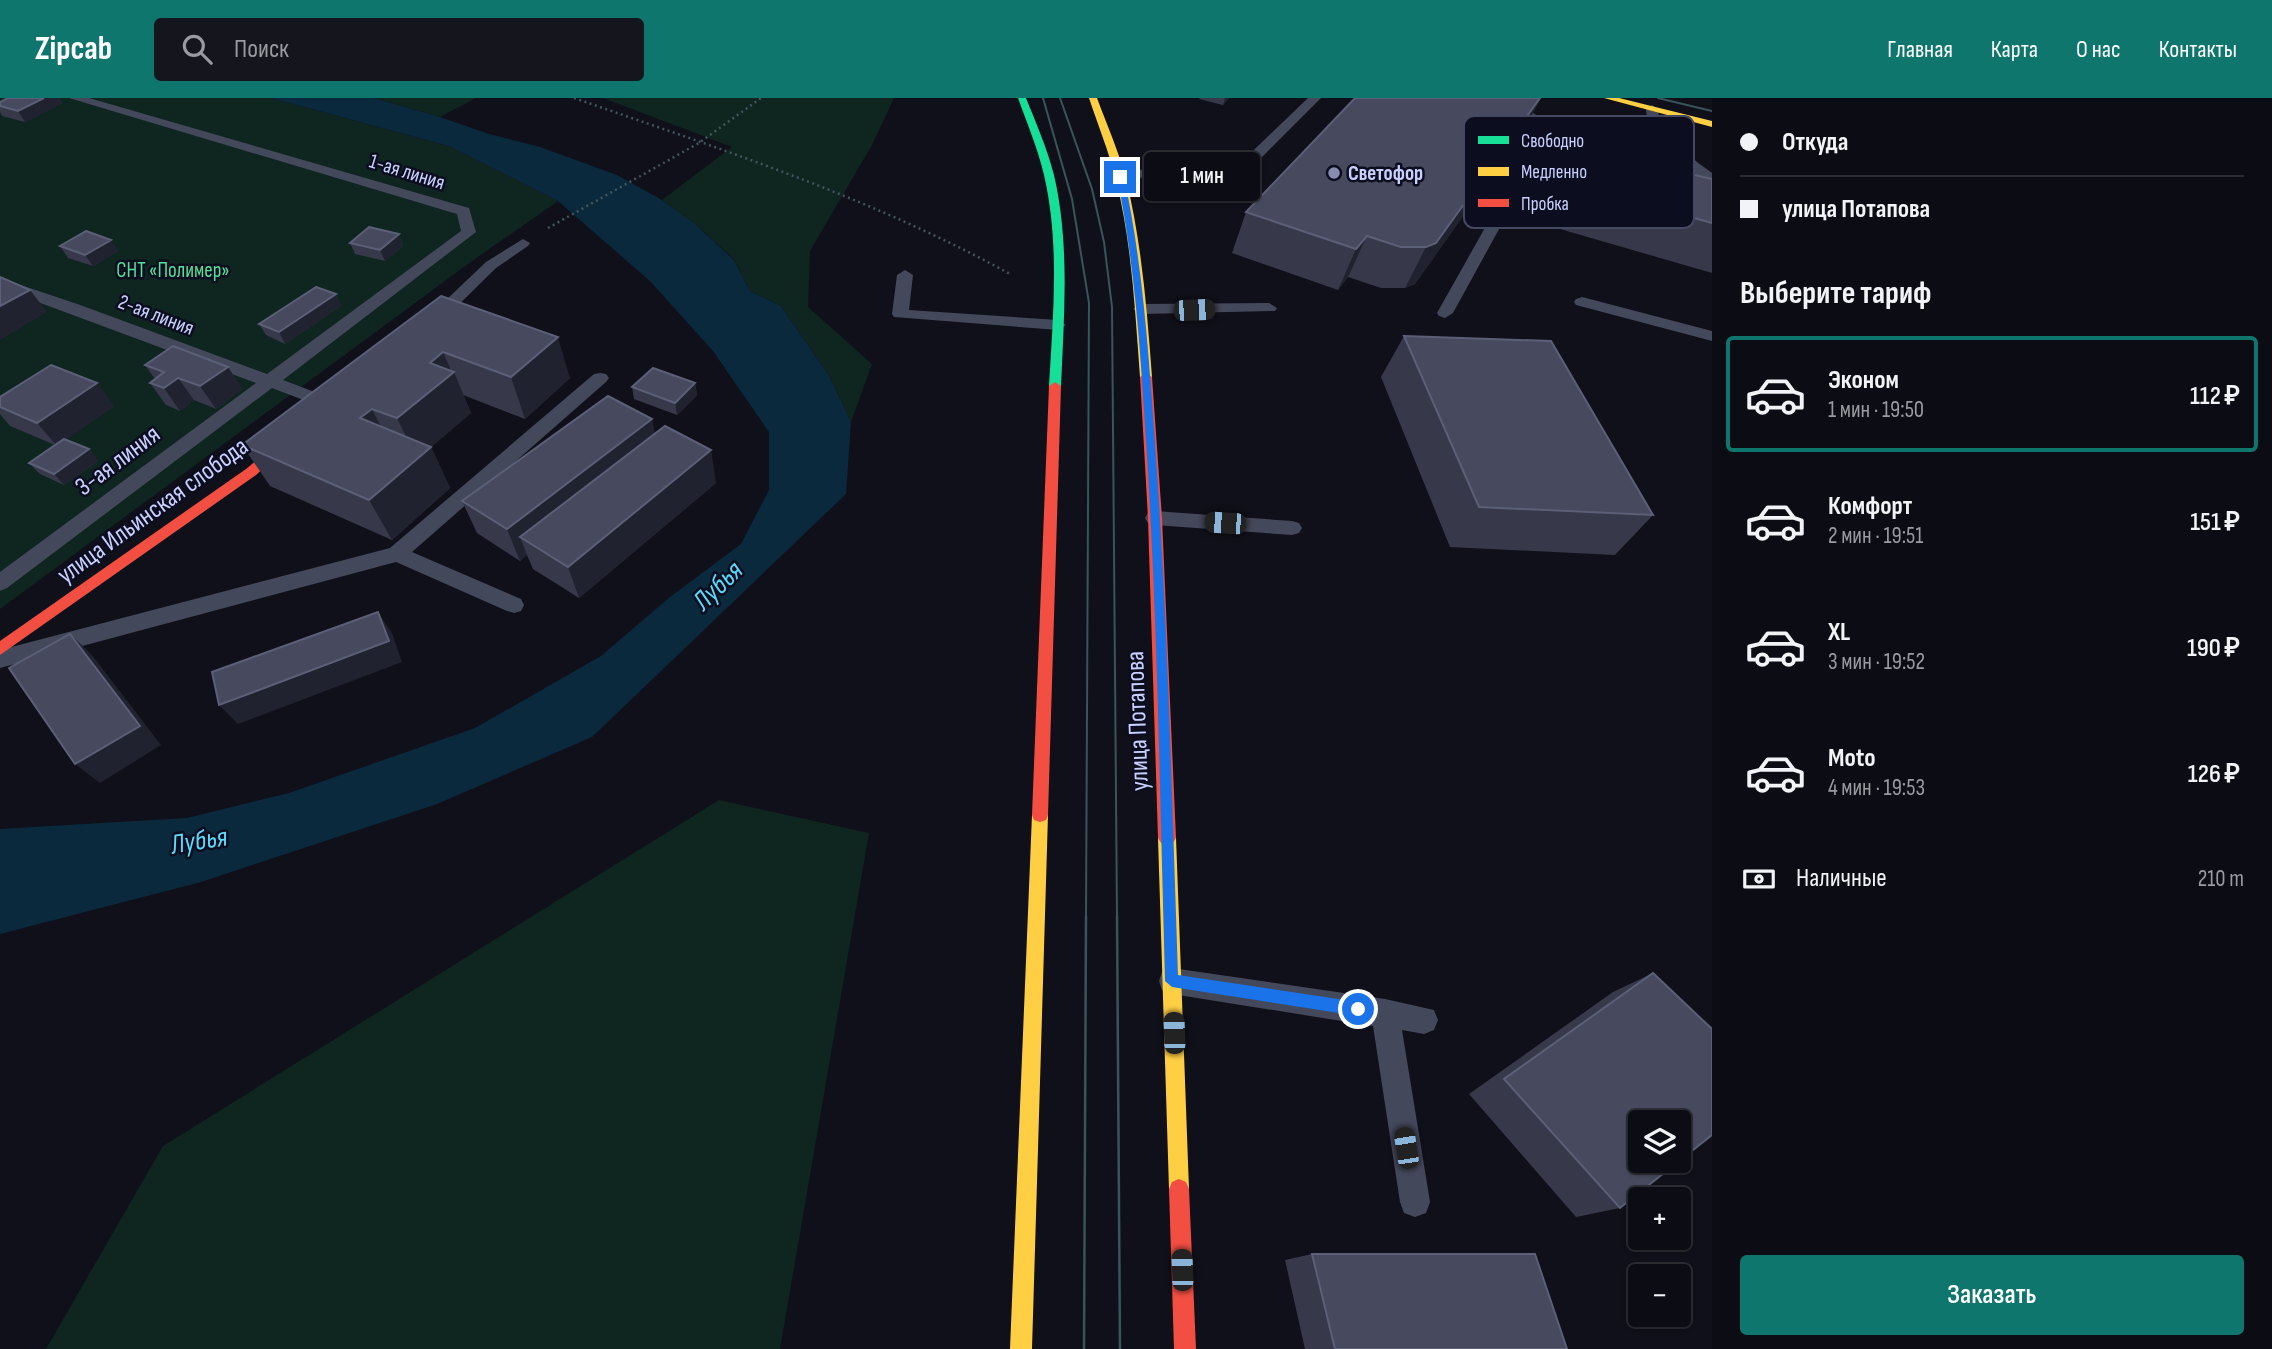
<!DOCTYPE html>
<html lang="ru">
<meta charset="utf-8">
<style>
body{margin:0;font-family:"Sofia Sans Condensed",sans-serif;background:#15151d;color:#f1f3f6;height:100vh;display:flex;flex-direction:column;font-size:26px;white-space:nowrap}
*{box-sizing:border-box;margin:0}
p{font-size:23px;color:#9a9ba0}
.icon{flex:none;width:38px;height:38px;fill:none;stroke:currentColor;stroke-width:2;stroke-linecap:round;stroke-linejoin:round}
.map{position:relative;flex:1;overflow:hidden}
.sheet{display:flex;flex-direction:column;background:#0c0c14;width:560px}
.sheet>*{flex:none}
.banner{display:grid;align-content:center;height:154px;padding:0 28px;background:#0c0c14}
.tools{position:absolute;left:1628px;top:1012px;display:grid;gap:14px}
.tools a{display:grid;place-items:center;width:63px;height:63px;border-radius:7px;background:#0c0c14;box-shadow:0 2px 5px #0004,0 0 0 2px #2c2c34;font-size:35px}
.end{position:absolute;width:32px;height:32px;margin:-16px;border:9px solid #1a73e8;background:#fff;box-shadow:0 0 0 4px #fff}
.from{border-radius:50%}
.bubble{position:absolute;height:49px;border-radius:7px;background:#0c0c14;box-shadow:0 2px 5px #0004,0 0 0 2px #2c2c34;font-size:23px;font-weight:600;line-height:49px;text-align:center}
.car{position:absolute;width:21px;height:42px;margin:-21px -10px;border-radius:9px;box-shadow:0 0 5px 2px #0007;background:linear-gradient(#222 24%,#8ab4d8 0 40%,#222 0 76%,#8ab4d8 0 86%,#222 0)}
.banner b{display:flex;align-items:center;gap:24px;height:66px;font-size:26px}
.banner b+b{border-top:2px solid #2c2c34}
.banner i{width:18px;height:18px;background:#f1f3f6}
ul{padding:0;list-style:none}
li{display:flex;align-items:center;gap:21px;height:116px;margin:0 14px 10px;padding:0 14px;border:4px solid transparent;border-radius:7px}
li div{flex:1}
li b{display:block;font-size:26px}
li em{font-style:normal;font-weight:600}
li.selected{border-color:#0f766e}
li>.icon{width:63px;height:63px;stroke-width:1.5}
h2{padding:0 28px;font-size:32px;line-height:84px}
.pay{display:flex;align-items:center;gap:18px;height:77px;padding:0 28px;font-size:26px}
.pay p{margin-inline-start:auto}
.button{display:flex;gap:14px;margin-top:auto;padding:14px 28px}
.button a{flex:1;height:80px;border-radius:7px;background:#0f766e;color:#fff;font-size:28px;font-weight:600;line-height:80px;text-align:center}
header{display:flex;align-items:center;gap:42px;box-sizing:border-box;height:98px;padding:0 35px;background:#0f766e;color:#fff}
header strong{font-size:33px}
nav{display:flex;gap:38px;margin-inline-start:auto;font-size:24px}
.search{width:490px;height:63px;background:#15151d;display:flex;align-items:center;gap:18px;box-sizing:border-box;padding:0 24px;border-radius:7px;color:#9a9ba0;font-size:26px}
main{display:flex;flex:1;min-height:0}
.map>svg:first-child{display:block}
.green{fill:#0f2520}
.water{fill:#0b293c}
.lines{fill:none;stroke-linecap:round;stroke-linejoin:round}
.path{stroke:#42555c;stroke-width:2.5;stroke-dasharray:2 3.5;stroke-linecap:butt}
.lane{fill:#44485b;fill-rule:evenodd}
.fast{fill:#16e098;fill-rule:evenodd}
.slow{fill:#ffcf43;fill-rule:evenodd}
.jam{fill:#f24e42;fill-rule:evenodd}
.tram-far1{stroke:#39545b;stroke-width:2}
.tram{stroke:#39545b;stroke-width:2.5}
.wall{fill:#37394b}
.shaded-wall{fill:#21222f}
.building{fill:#474a5e;stroke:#5b5f77;stroke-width:2;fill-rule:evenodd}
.route{fill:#1a73e8}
.poi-dot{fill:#888daf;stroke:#0c0d1e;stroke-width:2.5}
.labels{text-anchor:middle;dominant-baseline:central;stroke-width:5;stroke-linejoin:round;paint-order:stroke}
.far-street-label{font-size:21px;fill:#c9d0ff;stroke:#0c0d1e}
.far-poi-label{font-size:21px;font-weight:bold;fill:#c9d0ff;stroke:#0c0d1e;text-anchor:start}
.far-park-label{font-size:21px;fill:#53e099;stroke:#0c0d1e}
.street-label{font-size:26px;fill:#c9d0ff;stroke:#0c0d1e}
.water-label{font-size:28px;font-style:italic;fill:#57dcff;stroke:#0c0d1e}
.key{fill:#0c0d1e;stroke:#454862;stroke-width:2}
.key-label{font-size:19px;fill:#c9d0ff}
</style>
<header>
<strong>Zipcab</strong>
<div class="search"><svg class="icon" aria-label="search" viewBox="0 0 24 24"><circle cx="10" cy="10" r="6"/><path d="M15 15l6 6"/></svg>Поиск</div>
<nav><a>Главная</a><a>Карта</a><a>О нас</a><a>Контакты</a></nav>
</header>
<main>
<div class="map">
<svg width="1712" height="1251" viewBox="0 0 1712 1251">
<rect width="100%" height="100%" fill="#10101a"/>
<path class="green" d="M0,0H271L449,48L558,103L472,163L0,511Z
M374,0H476L440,19Z
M603,0H894L872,47L810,153L808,209L872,266L851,324L830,279L781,208L750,193L734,161L694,125L662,102L732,49Z
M719,702L869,735L780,1251H46L163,1048Z"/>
<path class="water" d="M271,0H374L440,19L489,36L540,49L617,77L662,102L694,125L734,162L750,193L781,208L830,279L851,324L846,396L592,639L437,706L201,784L0,836V731L187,720L289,695L475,630L601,558L670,499L741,446L769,392V334L713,253L650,183L558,103L449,48Z"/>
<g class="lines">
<path class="path" d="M574,0C723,52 872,100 1010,176
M548,130L699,45L761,0"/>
<path class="lane" d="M69,0H89L469,110L476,134L283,282L325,298L334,294L340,296L343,300L333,309L327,311L272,290L7,490L0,493V474L256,285L0,190V180L83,208L267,276L461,133L457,116Z
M1308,0H1321L1243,78L1119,80L1112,76L1119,72L1234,71Z
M1508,0H1520L1518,3L1554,31L1453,215L1445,220L1439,218L1437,215L1540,32L1507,7L1505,4Z
M1652,7L1658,11C1659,39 1692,60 1712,75V86C1689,79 1646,35 1646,11Z
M523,141L530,145L528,148L496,170L439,226H427L425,223L427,220L486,164Z
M905,172L913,177L909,212L1058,222L1066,227L1058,232L894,219L892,216L897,177Z
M1582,199L1712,233V243L1576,207L1574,204L1576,201Z
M1269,205L1277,210L1275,213L1141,216L1133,211L1141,206Z
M600,275L606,276L609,280L606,284L412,454L521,501L524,507L521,513L514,515L507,513L396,464L0,570V552L390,450L594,276Z
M1155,413L1292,423L1299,425L1302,430L1299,435L1292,437L1155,427L1148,425L1145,420L1148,415Z
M1172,870L1385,901L1434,912L1438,922L1434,932L1424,936L1402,932L1430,1104L1426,1115L1415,1119L1404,1115L1400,1104L1373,928L1172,896L1162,892L1159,883L1162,874Z"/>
<path class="fast" d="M1018,0H1026C1036,25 1047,50 1054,77C1070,146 1064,218 1061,288L1055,292L1049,288C1053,218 1060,146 1044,77C1038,51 1027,25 1018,0Z"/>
<path class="slow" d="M1089,0H1097C1107,27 1119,54 1126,81C1142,146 1147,213 1152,279L1146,283L1140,279C1135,213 1132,146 1116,82C1109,54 1098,27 1089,0Z
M1604,0H1619L1712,23V29Z
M1040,710L1046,712L1048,717L1032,1251H1010L1032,717L1034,712Z
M1167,732L1173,735L1176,740L1189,1091L1186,1098L1179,1101L1172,1098L1169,1091L1158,740L1161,735Z"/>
<path class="jam" d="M1146,275L1152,279L1162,420L1176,740L1173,745L1167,748L1161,745L1158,740L1148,420L1140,279Z
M1055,284L1061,288L1048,717L1046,722L1040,724L1034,722L1032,717L1049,288Z
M297,329L301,330V336L256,377L0,557V543L246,371Z
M1179,1081L1186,1084L1189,1091L1196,1251H1174L1169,1091L1172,1084Z"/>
<path class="tram-far1" d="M1043,0L1072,101L1089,205L1086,819
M1060,0L1092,91L1104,144L1112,209L1117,819
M1658,0L1712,13"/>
<path class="tram" d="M1117,818L1120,1251
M1084,1251L1086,818"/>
</g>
<path class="wall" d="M8,0H59L62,5L25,24L2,18L0,14V4Z
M1200,0H1229L1223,7L1199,1Z
M1526,29L1415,186L1405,190H1381L1348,179L1338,192L1232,155L1246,114Z
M1607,48L1687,75L1712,81V175L1560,131L1582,88Z
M399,136L403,148L385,163L355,156L350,145Z
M60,148L118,153L93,168L68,160Z
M336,196L341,208L285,246L266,237L259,226Z
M441,198L570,280L525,321L463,297L471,315L431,349L450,390L392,442L270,388L242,347Z
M1404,238L1653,417L1615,457L1450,449L1381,279Z
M145,267L228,269L242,291L216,311L194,302L180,313L166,307L150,285L155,281Z
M695,285L697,297L677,317L634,301L632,289Z
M0,299L114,308L65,342L89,351L98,363L64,387L40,376L29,365L55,347L10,328L0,316Z
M655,336L716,385L579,500L533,471L527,457L520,463L477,435L462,403Z
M1653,875L1620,1110L1576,1119L1469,996L1613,894Z
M1312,1156L1567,1251H1305L1285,1162Z"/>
<path class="shaded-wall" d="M44,0H59L62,5L25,24L18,13Z
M1225,0H1229L1223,7Z
M1540,0H1541L1526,29L1415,186L1405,190L1426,149Z
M399,136L403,148L385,163L380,152Z
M1367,138L1348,179L1338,192L1356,151Z
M111,142L118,153L93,168L85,157Z
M30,192L47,214L0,242V208Z
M336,196L341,208L285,246L279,234Z
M558,239L570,280L525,321L511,279Z
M443,254L452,275L454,274L471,315L431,349L450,390L392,442L369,402L417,361L397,320L430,265Z
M228,269L242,291L216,311L200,288Z
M178,280L194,302L180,313L164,290Z
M97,285L114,308L57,348L37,325Z
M695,285L697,297L677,317L675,305Z
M372,311L393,352L360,320Z
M652,321L659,354L520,439L527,457L520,463L507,431Z
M89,351L98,363L64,387L54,376Z
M711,352L716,385L579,500L568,469Z
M378,514L392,535L402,564L238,626L219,607Z
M70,536L92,557L161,647L100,685L75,666Z"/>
<path class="building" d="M8,0H44L18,13L0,8V4Z
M1355,0H1540L1436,145L1426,149H1401L1367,138L1356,151L1246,114Z
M1607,48L1665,60L1676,65L1687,75L1712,81V125L1585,90Z
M369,129L399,136L380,152L350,145Z
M86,133L111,142L85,157L60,148Z
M0,179L30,192L0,208Z
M316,189L336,196L279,234L259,226Z
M441,198L558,239L511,279L443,254L430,265L454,274L397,320L372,311L360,320L431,349L369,402L242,347Z
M1404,238L1551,243L1653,417L1479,409Z
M173,248L228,269L200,288L178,280L164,290L150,285L164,274L145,267Z
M51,267L97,285L37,325L0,309V299Z
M653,270L695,285L675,305L632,289Z
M608,298L652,321L507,431L462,403Z
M665,328L711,352L568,469L520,439Z
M64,341L89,351L54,376L29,365Z
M378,514L389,543L219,607L212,574Z
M70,536L140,628L75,666L9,570Z
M1653,875L1712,931V1037L1620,1110L1504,981ZM1640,1024H1678V1062H1640Z
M1312,1156H1535L1567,1251H1335Z"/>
<path class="route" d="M1120,77L1124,79C1144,172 1149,264 1156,358C1168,531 1172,704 1178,877L1358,904L1365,911L1358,918L1172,889L1165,883C1160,708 1158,533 1147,358C1141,264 1136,172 1117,79Z"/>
<circle class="poi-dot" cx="1334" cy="75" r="7"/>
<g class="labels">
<g class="far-street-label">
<text transform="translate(407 74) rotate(17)">1-ая линия</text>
<text transform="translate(156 217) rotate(21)">2-ая линия</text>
</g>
<g class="far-poi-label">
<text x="1348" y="75">Светофор</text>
</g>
<g class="far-park-label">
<text x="173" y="172">СНТ «Полимер»</text>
</g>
<g class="street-label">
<text transform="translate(118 363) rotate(-37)">3-ая линия</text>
<text transform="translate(153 413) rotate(-36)">улица Ильинская слобода</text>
<text transform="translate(1138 623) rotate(-92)">улица Потапова</text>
</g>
<g class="water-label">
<text transform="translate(718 488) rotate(-44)">Лубья</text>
<text transform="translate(199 743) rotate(-9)">Лубья</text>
</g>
</g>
<rect x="1464" y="18" width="230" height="112" rx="10" class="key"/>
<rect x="1478" y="38" width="31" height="8" fill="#16e098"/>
<rect x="1478" y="69" width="31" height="9" fill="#ffcf43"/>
<rect x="1478" y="101" width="31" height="8" fill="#f24e42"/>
<g class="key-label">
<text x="1521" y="49">Свободно</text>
<text x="1521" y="80">Медленно</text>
<text x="1521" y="112">Пробка</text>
</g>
</svg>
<div class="tools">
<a><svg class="icon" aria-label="layers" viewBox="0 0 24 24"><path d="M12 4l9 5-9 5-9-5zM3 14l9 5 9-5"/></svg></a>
<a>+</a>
<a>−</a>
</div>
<i class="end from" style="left:1358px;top:911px"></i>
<i class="end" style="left:1120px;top:79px"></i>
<div class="bubble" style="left:1144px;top:54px;width:116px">1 мин</div>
<i class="car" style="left:1194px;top:212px;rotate:88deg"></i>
<i class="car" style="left:1225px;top:425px;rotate:274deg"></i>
<i class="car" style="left:1174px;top:935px;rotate:358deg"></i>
<i class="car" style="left:1406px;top:1050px;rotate:351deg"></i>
<i class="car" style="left:1182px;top:1172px;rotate:358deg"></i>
</div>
<section class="sheet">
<div class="banner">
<b><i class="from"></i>Откуда</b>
<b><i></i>улица Потапова</b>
</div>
<h2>Выберите тариф</h2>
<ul>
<li class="selected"><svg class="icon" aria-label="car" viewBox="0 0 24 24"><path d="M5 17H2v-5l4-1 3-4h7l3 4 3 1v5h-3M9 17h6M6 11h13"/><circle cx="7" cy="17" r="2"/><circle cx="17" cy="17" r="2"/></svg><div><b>Эконом</b><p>1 мин · 19:50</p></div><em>112 ₽</em></li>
<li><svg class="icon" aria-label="car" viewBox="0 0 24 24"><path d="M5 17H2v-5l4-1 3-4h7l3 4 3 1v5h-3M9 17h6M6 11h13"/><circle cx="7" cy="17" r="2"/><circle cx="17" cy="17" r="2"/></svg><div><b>Комфорт</b><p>2 мин · 19:51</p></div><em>151 ₽</em></li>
<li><svg class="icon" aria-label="car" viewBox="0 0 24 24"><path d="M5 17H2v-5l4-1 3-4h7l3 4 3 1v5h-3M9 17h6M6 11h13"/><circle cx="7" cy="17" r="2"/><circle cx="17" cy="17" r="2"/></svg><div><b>XL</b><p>3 мин · 19:52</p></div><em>190 ₽</em></li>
<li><svg class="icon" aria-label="car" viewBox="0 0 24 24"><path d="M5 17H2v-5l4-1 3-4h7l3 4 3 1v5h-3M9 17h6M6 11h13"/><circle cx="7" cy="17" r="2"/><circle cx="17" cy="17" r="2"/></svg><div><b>Moto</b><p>4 мин · 19:53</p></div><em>126 ₽</em></li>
</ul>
<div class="pay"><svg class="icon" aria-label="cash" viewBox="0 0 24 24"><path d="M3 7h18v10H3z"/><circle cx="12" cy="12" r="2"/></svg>Наличные<p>210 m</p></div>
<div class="button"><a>Заказать</a></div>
</section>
</main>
